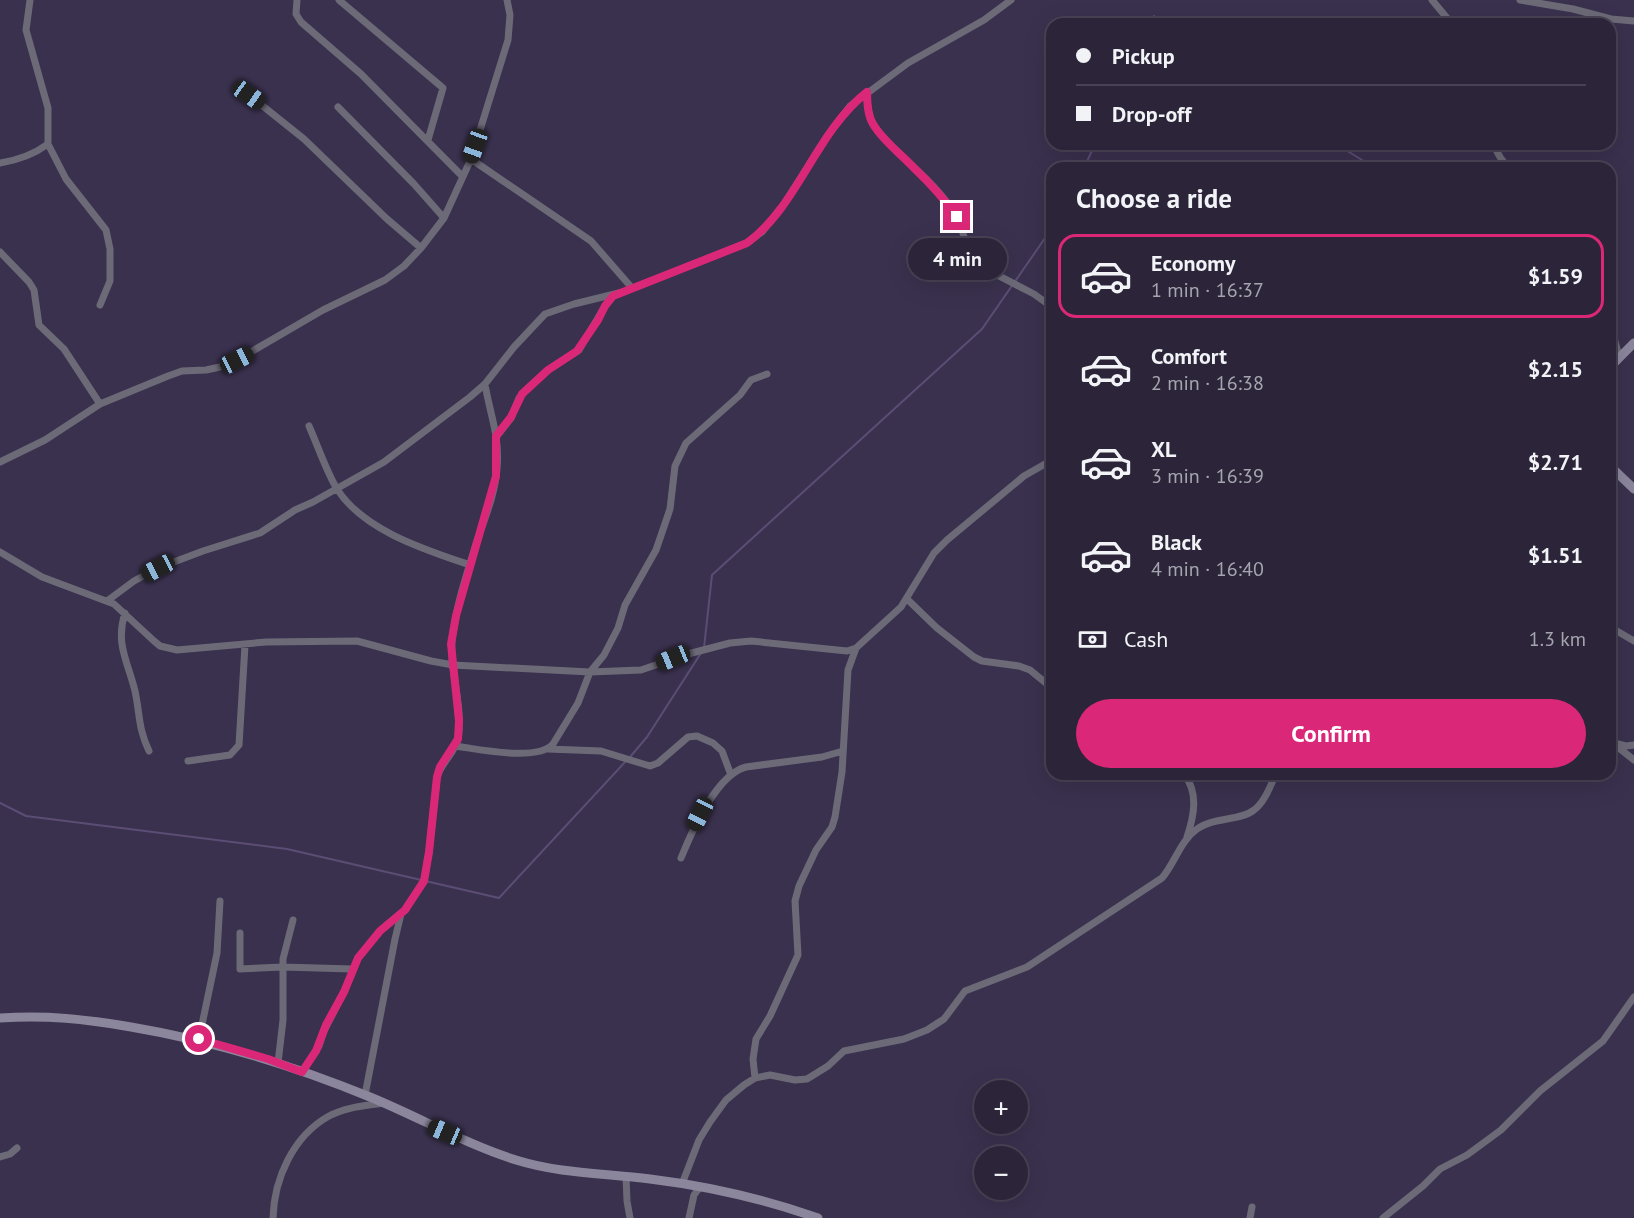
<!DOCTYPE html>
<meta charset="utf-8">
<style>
body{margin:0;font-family:"PT Sans",sans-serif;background:#383145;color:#f1f3f6;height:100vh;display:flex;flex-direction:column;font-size:22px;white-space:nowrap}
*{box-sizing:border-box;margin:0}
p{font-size:20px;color:#a6a5af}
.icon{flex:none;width:33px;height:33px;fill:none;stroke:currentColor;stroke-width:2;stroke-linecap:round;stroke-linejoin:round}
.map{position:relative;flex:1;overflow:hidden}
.details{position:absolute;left:1046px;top:162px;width:570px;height:618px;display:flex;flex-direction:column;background:#2c253a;border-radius:18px;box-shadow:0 6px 24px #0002,0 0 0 2px #484254}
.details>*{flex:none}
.guide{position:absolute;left:1046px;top:18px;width:570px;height:132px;border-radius:18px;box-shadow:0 6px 24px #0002,0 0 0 2px #484254;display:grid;align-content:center;height:132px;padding:0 30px;background:#2c253a}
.fabs{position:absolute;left:974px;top:1080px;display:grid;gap:12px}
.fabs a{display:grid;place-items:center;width:54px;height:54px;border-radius:50%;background:#2c253a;box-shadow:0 6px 24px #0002,0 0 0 2px #484254;font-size:30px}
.end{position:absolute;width:27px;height:27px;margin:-14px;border:8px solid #db2777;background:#fff;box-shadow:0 0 0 3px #fff}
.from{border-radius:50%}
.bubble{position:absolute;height:42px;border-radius:21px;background:#2c253a;box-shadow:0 6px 24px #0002,0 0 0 2px #484254;font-size:20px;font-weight:600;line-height:42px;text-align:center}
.car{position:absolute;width:18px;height:36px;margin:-18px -9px;border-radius:8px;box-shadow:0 0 4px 2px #0007;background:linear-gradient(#222 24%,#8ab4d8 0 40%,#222 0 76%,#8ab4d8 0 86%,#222 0)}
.guide b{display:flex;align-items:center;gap:21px;height:57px;font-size:22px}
.guide b+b{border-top:2px solid #484254}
.guide i{width:15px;height:15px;background:#f1f3f6}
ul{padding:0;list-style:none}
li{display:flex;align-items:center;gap:18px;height:84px;margin:0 12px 9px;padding:0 18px;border:3px solid transparent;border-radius:18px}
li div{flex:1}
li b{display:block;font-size:22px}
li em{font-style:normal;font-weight:600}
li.active{border-color:#db2777}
li>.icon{width:54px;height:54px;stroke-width:1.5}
h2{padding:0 30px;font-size:27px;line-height:72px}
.pay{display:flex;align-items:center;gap:15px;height:66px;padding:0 30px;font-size:22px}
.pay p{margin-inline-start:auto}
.cta{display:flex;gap:12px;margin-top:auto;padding:12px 30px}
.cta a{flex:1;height:69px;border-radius:36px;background:#db2777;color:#fff;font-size:24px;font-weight:600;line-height:69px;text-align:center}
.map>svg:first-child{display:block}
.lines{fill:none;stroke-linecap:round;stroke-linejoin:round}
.stream{stroke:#5b4d74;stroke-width:2}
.street{stroke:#6d6a78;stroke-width:7}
.secondary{stroke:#8b869c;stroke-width:9}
.route{stroke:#db2777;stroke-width:8}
</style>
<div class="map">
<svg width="1634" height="1218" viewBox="0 0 1634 1218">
<rect width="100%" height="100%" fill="#3a314e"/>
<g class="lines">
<path class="stream" d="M1151,24L1154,16L1166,24
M1336,144L1375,168
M1084,168L1095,144
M704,648L712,575L982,329L1052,228
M630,757L647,737L701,653
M0,803L26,816L287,849L499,898L626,761"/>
<path class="street" d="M297,0L296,14L301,22L361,74L462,176
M339,0L443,88L428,140
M1432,0L1452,24
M1520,0L1573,9L1611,19L1634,21
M867,92C867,102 868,115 873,124C880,136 891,145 901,155C920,173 943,193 956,216C965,231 965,250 974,263L1034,294L1052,307
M249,95L304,139L387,219L421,248
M338,107L414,184L444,218
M48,144L66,179L106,230L110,249V281L100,305
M1493,144L1500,157L1508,168
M471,159L591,241L632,288
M0,163C19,160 33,155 48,144V108L26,30L30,0
M0,252L29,282L34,290L39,325L64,349L100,404
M1610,324L1619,356
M309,426C317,444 327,473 337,489C364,531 426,550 470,565
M497,436L511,418L519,398L527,389L548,370L579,350L605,306L613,296
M0,462L45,440L100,404L168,376L182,371L206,370L220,367L237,360L323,310L385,280L404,266L421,248L444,218L471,159L508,40L510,15L507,0
M0,552L42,577L114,604L154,641L160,646L177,650L266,642L357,641L431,661L453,665L590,672L641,670L688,654L730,643L751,641L847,651L856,648L901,607L934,553L947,540L1024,476L1052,460
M907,599L937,628L974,657L982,661L1019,666L1030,670L1052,688
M107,601L134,581L158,568L203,551L260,533L295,510L313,502L384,462L470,397L485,384L514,347L545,314L574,304L623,292L747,243L762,232L784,204L828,135L850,106L908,63L984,20L1011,0
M125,613C115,644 128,662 135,691C140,714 138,728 149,751
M1610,627L1634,641
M1610,742L1626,746L1634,745
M1615,745L1634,760
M455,746C478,749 537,762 553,744L578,703L590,672L604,655L618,628L625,605L656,550L670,509L675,466L686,443L740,395L751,380L767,374
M548,749L601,751L650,766L658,763L688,737L697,736L713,743L722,751L731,775
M188,761L230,755L239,745L245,645
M1184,774C1199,793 1194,816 1187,837
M681,858C692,831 716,775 746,767L822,757L843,751
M240,933V969L283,967L352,969
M199,1039L217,953L220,901
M278,1063L283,1020V959L293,920
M302,1072L319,1046L324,1031L344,992L358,958L380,931L405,910L424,881L429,852L437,777C441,763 456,752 458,738C464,703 447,667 453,633C457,603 467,573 476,544C484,520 495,495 497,469C500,435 490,415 485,384
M755,1078L753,1059L756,1039L770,1016L798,955L795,901L799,886L816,850L832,827L835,817L842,772L848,670L856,648
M365,1095L395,939L401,914
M0,1157L10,1154L17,1148
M626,1177L627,1201L630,1218
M682,1184L699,1140L710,1122L726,1100L744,1085L755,1078L770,1075L795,1080L807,1079L828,1066L844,1051L904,1039L927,1030L944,1019L965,991L1027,967L1162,878C1175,863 1180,841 1197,829C1214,817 1240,821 1254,810C1265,802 1270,786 1276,774
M273,1218C274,1179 293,1136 329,1116C346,1107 364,1106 383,1103
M689,1218L694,1195L700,1187
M1250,1218L1252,1207
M1383,1218L1423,1186L1440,1169L1467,1155L1501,1130L1540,1091L1603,1041L1634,997"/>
<path class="secondary" d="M1610,367L1634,343
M1610,466L1634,489
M0,1018C48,1015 84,1019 131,1027C214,1041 292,1065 370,1097C419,1117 465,1144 516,1160C561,1174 604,1173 650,1179C707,1186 764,1199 818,1218"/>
</g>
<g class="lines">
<path class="route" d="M199,1039L268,1059L302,1072L316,1051L326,1025L344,992L358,958L380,931L405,910L424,881L429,852L437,777L440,767L458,739L459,721L451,644L456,616L496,476V436L511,417L522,394L548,370L577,351L598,320L605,306L613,296L747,243C799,205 815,133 867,92C867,102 868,116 873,124C883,141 901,154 914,168C930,183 945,200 957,217"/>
</g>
</svg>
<div class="fabs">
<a>+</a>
<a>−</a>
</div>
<i class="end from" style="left:199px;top:1039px"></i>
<i class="end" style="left:957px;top:217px"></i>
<div class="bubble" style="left:908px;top:238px;width:99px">4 min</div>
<i class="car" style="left:249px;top:95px;rotate:125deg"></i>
<i class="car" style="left:475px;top:146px;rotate:200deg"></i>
<i class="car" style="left:237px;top:360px;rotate:63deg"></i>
<i class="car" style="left:158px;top:568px;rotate:242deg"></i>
<i class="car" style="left:673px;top:658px;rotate:248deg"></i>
<i class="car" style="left:700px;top:814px;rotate:207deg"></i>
<i class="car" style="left:445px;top:1132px;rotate:293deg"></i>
<div class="guide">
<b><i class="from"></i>Pickup</b>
<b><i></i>Drop-off</b>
</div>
<section class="details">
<h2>Choose a ride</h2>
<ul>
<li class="active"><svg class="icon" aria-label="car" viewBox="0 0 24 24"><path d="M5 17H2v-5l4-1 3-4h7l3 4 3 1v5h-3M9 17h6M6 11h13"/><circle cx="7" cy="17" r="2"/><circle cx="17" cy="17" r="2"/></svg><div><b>Economy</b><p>1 min · 16:37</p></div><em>$1.59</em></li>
<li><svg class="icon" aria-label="car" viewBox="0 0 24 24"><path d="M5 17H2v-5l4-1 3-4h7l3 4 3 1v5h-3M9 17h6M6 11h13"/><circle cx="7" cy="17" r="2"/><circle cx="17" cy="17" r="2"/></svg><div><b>Comfort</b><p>2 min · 16:38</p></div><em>$2.15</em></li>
<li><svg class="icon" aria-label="car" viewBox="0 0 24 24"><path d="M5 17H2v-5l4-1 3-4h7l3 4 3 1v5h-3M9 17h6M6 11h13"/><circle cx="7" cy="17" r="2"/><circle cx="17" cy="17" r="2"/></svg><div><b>XL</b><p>3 min · 16:39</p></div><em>$2.71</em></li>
<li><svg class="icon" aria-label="car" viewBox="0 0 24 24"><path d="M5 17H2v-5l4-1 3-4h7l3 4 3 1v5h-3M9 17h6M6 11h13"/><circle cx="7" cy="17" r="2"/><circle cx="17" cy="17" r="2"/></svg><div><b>Black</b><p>4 min · 16:40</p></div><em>$1.51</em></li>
</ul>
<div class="pay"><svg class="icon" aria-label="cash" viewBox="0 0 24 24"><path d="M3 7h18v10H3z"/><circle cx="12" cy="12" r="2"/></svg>Cash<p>1.3 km</p></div>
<div class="cta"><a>Confirm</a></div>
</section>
</div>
